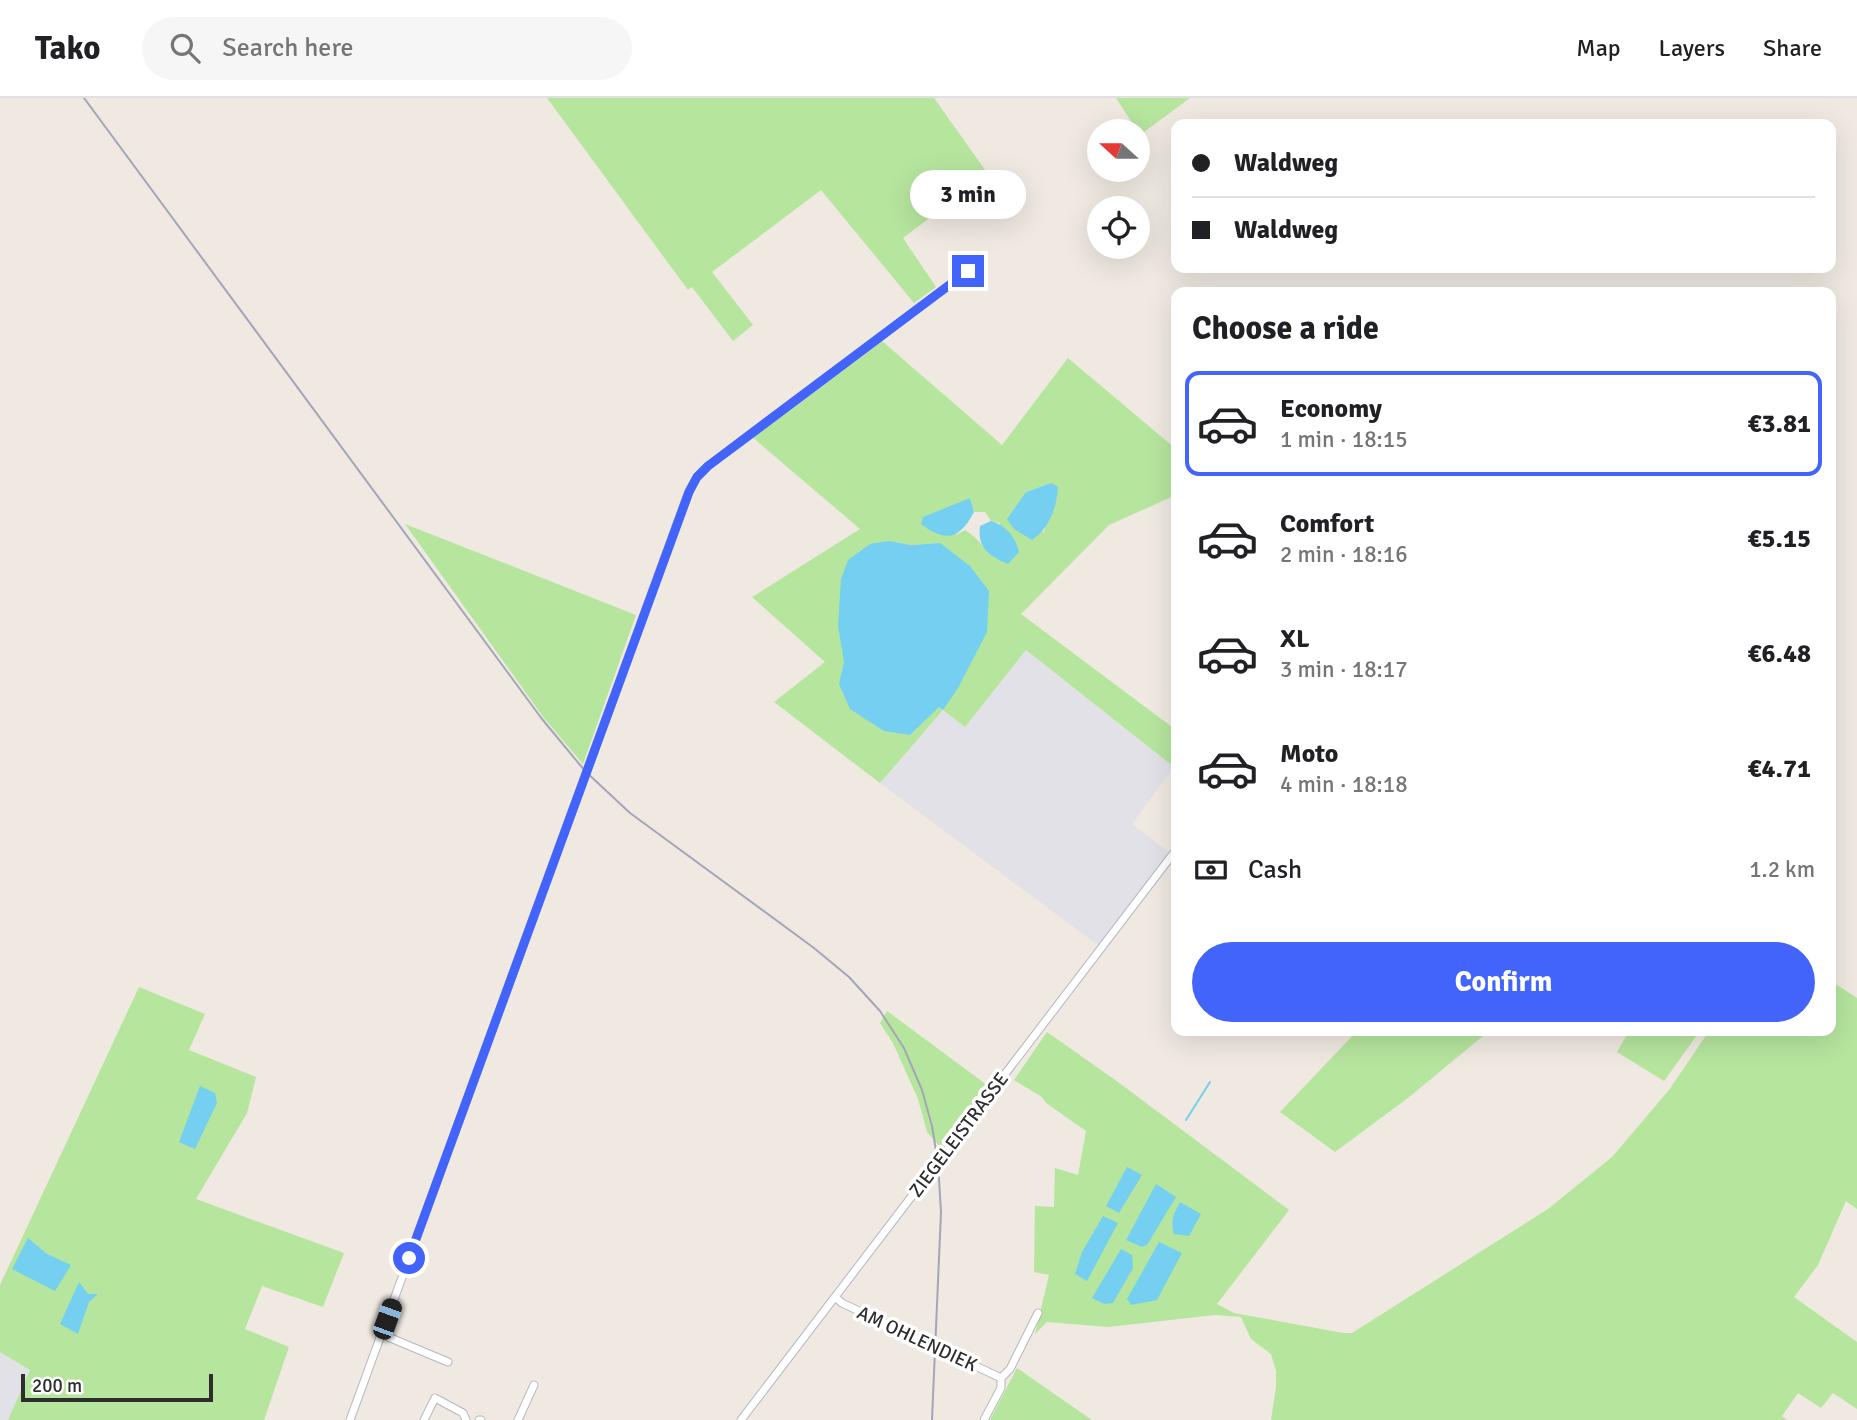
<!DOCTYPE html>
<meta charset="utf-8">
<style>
body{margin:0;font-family:Signika,sans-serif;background:#f6f6f6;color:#202124;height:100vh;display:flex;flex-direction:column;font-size:26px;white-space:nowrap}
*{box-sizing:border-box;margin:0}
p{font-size:23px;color:#757577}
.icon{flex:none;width:38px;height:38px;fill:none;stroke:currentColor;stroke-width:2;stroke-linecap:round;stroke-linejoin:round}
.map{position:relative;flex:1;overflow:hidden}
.sheet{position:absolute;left:1171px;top:189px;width:665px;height:749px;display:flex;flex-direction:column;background:#fff;border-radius:14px;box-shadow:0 7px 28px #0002}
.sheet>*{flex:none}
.top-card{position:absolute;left:1171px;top:21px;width:665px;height:154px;border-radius:14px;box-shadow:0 7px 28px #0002;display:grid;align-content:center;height:154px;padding:0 21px;background:#fff}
.needle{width:46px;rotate:291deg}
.buttons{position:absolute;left:1087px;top:21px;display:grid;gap:14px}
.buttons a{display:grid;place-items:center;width:63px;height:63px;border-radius:50%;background:#fff;box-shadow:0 7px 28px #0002;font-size:35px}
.scale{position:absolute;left:21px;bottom:18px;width:192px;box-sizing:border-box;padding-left:7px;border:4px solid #2e2e2e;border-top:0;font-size:19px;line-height:24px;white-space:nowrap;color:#2e2e2e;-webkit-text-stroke:5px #fff;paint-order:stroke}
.end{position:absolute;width:32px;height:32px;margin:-16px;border:9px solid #4264fb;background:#fff;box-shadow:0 0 0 4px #fff}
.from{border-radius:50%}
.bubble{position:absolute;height:49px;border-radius:24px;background:#fff;box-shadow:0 7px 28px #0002;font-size:23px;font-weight:700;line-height:49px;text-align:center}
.car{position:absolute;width:21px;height:42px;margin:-21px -10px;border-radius:9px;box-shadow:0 0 5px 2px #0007;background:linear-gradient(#222 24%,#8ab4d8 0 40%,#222 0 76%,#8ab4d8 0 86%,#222 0)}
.top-card b{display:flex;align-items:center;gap:24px;height:66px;font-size:26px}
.top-card b+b{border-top:2px solid #e0e0e0}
.top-card i{width:18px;height:18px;background:#202124}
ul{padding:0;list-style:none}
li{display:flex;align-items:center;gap:21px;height:105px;margin:0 14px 10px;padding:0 7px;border:4px solid transparent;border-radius:14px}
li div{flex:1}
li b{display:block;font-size:26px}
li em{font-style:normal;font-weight:700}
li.on{border-color:#4264fb}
li>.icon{width:63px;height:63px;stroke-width:1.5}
h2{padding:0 21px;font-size:32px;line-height:84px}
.pay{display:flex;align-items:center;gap:18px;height:77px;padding:0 21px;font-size:26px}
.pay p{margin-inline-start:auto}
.action{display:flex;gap:14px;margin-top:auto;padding:14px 21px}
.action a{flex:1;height:80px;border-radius:42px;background:#4264fb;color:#fff;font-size:28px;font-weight:700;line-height:80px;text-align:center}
header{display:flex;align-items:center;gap:42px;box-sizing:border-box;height:98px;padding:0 35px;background:#fff;border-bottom:2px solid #e0e0e0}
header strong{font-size:33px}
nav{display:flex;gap:38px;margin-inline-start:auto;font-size:24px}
.search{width:490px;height:63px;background:#f6f6f6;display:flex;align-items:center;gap:18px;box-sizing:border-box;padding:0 24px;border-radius:38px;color:#757577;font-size:26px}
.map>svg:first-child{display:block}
.industrial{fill:#e3e1e8}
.green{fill:#b6e59e;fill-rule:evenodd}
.water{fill:#75cff0}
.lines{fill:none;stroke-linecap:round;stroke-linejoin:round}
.stream{stroke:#75cff0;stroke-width:2}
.street-casing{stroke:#b4b7c1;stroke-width:9}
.street{stroke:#fff;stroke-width:7}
.rail{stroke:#a3a6b8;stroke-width:2}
.route{stroke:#4264fb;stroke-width:9}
.labels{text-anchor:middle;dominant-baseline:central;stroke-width:7;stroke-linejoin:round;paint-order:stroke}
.street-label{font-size:19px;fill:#2e2e2e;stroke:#fff}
</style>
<header>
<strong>Tako</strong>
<div class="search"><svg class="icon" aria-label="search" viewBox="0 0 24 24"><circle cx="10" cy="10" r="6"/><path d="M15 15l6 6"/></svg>Search here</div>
<nav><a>Map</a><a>Layers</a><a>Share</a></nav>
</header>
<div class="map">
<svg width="1857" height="1322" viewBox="0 0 1857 1322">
<rect width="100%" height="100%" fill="#efe9e1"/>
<path class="industrial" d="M1026,552L1174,669L1132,726L1171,756L1099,848L880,685L943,612L965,628Z
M0,1254L30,1272L8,1322H0Z"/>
<path class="green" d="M547,0H934L988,76L903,140L936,189L914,205L821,92L712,174L753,227L733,243L692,189L688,192Z
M1116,0H1190L1140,37Z
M882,243L1002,347L1068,260L1176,351V397L1109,427L1021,516L1176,632L1174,669L1026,552L965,629L943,612L880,685L774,604L825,564L752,499L860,431L751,338ZM1051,385L1057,399L1043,435L1026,394ZM970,400L974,414H985L991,423L1000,425L997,461C984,452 979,440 965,432L956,437ZM889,443L911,447L940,445L943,612L939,608L910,637L840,586L844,564Z
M405,426L636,517L583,666L544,620Z
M1831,883L1857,900V1111L1846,1103L1818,1167L1794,1199L1857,1244V1311L1833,1295L1821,1310L1798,1295L1782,1318L1787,1322H1271L1276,1289V1273L1271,1256L1251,1241L1241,1219L1215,1217L1108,1229L1047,1224L1035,1236L1049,1177L1034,1174L1035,1108L1054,1109L1055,1070L1078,1077L1086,1033L1046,1005L1042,999L1014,982L1047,934L1118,984L1289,1112L1217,1206L1234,1215L1343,1235H1352L1548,1111L1612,1059L1669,992L1709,933H1830Z
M139,889L205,916L189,952L256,979L247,1015L196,1101L344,1155L323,1209L262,1188L245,1231L289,1249L264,1322H8L30,1272L0,1254V1187Z
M887,913L991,990L944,1053L927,1034L918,1001L893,945L880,925Z
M1357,933H1489L1408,1000L1335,1054L1280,1014Z
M1629,933H1661L1670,937H1678L1681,933H1700L1664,983L1617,954Z
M1017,1270L1092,1322H990Z"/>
<path class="water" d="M1051,385L1058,389C1057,409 1049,431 1032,442L1014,431L1007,421L1026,394Z
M970,400L974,414C960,441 946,445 921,426L923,419Z
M991,423C1006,427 1016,440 1019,454L1008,466C989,458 977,450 980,428Z
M889,443L911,447L940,445L970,468L989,493L987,534L958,590L943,612L939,609L910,637L884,633L850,611L839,586L844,564L838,528L841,481L848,462L870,446Z
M200,988L215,995L217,1005L195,1051L179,1044Z
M1127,1069L1142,1077L1119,1115L1106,1108Z
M1156,1086L1176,1099L1147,1147L1142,1149L1126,1142Z
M1180,1104L1201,1116L1189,1138L1174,1136C1170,1123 1174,1115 1180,1104Z
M1103,1118L1118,1125L1087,1183L1075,1176L1082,1154Z
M28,1140L47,1156L71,1167L55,1193L12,1171Z
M1159,1144L1182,1155L1157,1202L1131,1207L1127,1201Z
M1121,1151L1132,1157L1133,1170L1113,1205L1104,1206L1092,1200Z
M79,1184L88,1196H98L89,1204L78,1236L60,1226Z"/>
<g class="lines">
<path class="stream" d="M1186,1022L1210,984"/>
<defs>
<path id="street" d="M835,1199L842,1205L1001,1280
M381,1236L448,1264
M350,1322L689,393L697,379L708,368L968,173
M424,1322L435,1300L463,1315L466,1322
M479,1322H481
M518,1322L534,1287
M741,1322L1176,752
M984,1322L1001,1290V1280L1010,1271L1038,1215"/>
</defs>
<use href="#street" class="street-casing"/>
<use href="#street" class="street"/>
<path class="rail" d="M84,0L542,621L585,673L630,715L814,850L849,879L880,913L904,950L922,992L932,1028L938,1065L941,1114L932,1322"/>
</g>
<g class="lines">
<path class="route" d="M409,1160L689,394L697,379L708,368L968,173"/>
</g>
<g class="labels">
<g class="street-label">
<text transform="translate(959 1037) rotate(-53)">ZIEGELEISTRASSE</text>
<text transform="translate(917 1241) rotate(25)">AM OHLENDIEK</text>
</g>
</g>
</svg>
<div class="buttons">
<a><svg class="needle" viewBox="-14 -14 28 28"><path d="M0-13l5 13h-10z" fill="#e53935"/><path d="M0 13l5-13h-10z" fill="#757577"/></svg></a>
<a><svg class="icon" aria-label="locate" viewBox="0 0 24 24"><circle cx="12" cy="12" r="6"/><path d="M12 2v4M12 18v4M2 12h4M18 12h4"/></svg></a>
</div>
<div class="scale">200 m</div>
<i class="end from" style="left:409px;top:1160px"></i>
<i class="end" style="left:968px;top:173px"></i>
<div class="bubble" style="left:910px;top:72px;width:116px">3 min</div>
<i class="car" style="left:387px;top:1221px;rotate:20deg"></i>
<div class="top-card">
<b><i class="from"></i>Waldweg</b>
<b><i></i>Waldweg</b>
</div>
<section class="sheet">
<h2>Choose a ride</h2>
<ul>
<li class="on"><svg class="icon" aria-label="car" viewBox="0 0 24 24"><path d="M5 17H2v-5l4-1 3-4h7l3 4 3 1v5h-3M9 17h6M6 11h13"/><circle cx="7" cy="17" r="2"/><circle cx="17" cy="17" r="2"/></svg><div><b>Economy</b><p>1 min · 18:15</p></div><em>€3.81</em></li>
<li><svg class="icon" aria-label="car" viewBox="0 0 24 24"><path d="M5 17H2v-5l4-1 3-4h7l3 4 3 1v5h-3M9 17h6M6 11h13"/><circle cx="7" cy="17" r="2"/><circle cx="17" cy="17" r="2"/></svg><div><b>Comfort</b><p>2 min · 18:16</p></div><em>€5.15</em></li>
<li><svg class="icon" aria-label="car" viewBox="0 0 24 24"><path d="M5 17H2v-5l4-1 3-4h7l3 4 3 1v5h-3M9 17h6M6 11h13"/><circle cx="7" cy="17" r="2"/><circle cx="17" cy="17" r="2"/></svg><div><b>XL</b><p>3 min · 18:17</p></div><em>€6.48</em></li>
<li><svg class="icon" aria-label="car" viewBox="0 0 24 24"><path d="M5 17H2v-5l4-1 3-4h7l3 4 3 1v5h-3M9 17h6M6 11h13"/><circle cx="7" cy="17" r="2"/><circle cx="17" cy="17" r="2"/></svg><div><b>Moto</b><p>4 min · 18:18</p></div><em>€4.71</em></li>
</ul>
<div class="pay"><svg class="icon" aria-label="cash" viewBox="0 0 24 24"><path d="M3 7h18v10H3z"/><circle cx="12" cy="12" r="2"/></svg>Cash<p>1.2 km</p></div>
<div class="action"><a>Confirm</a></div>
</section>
</div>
